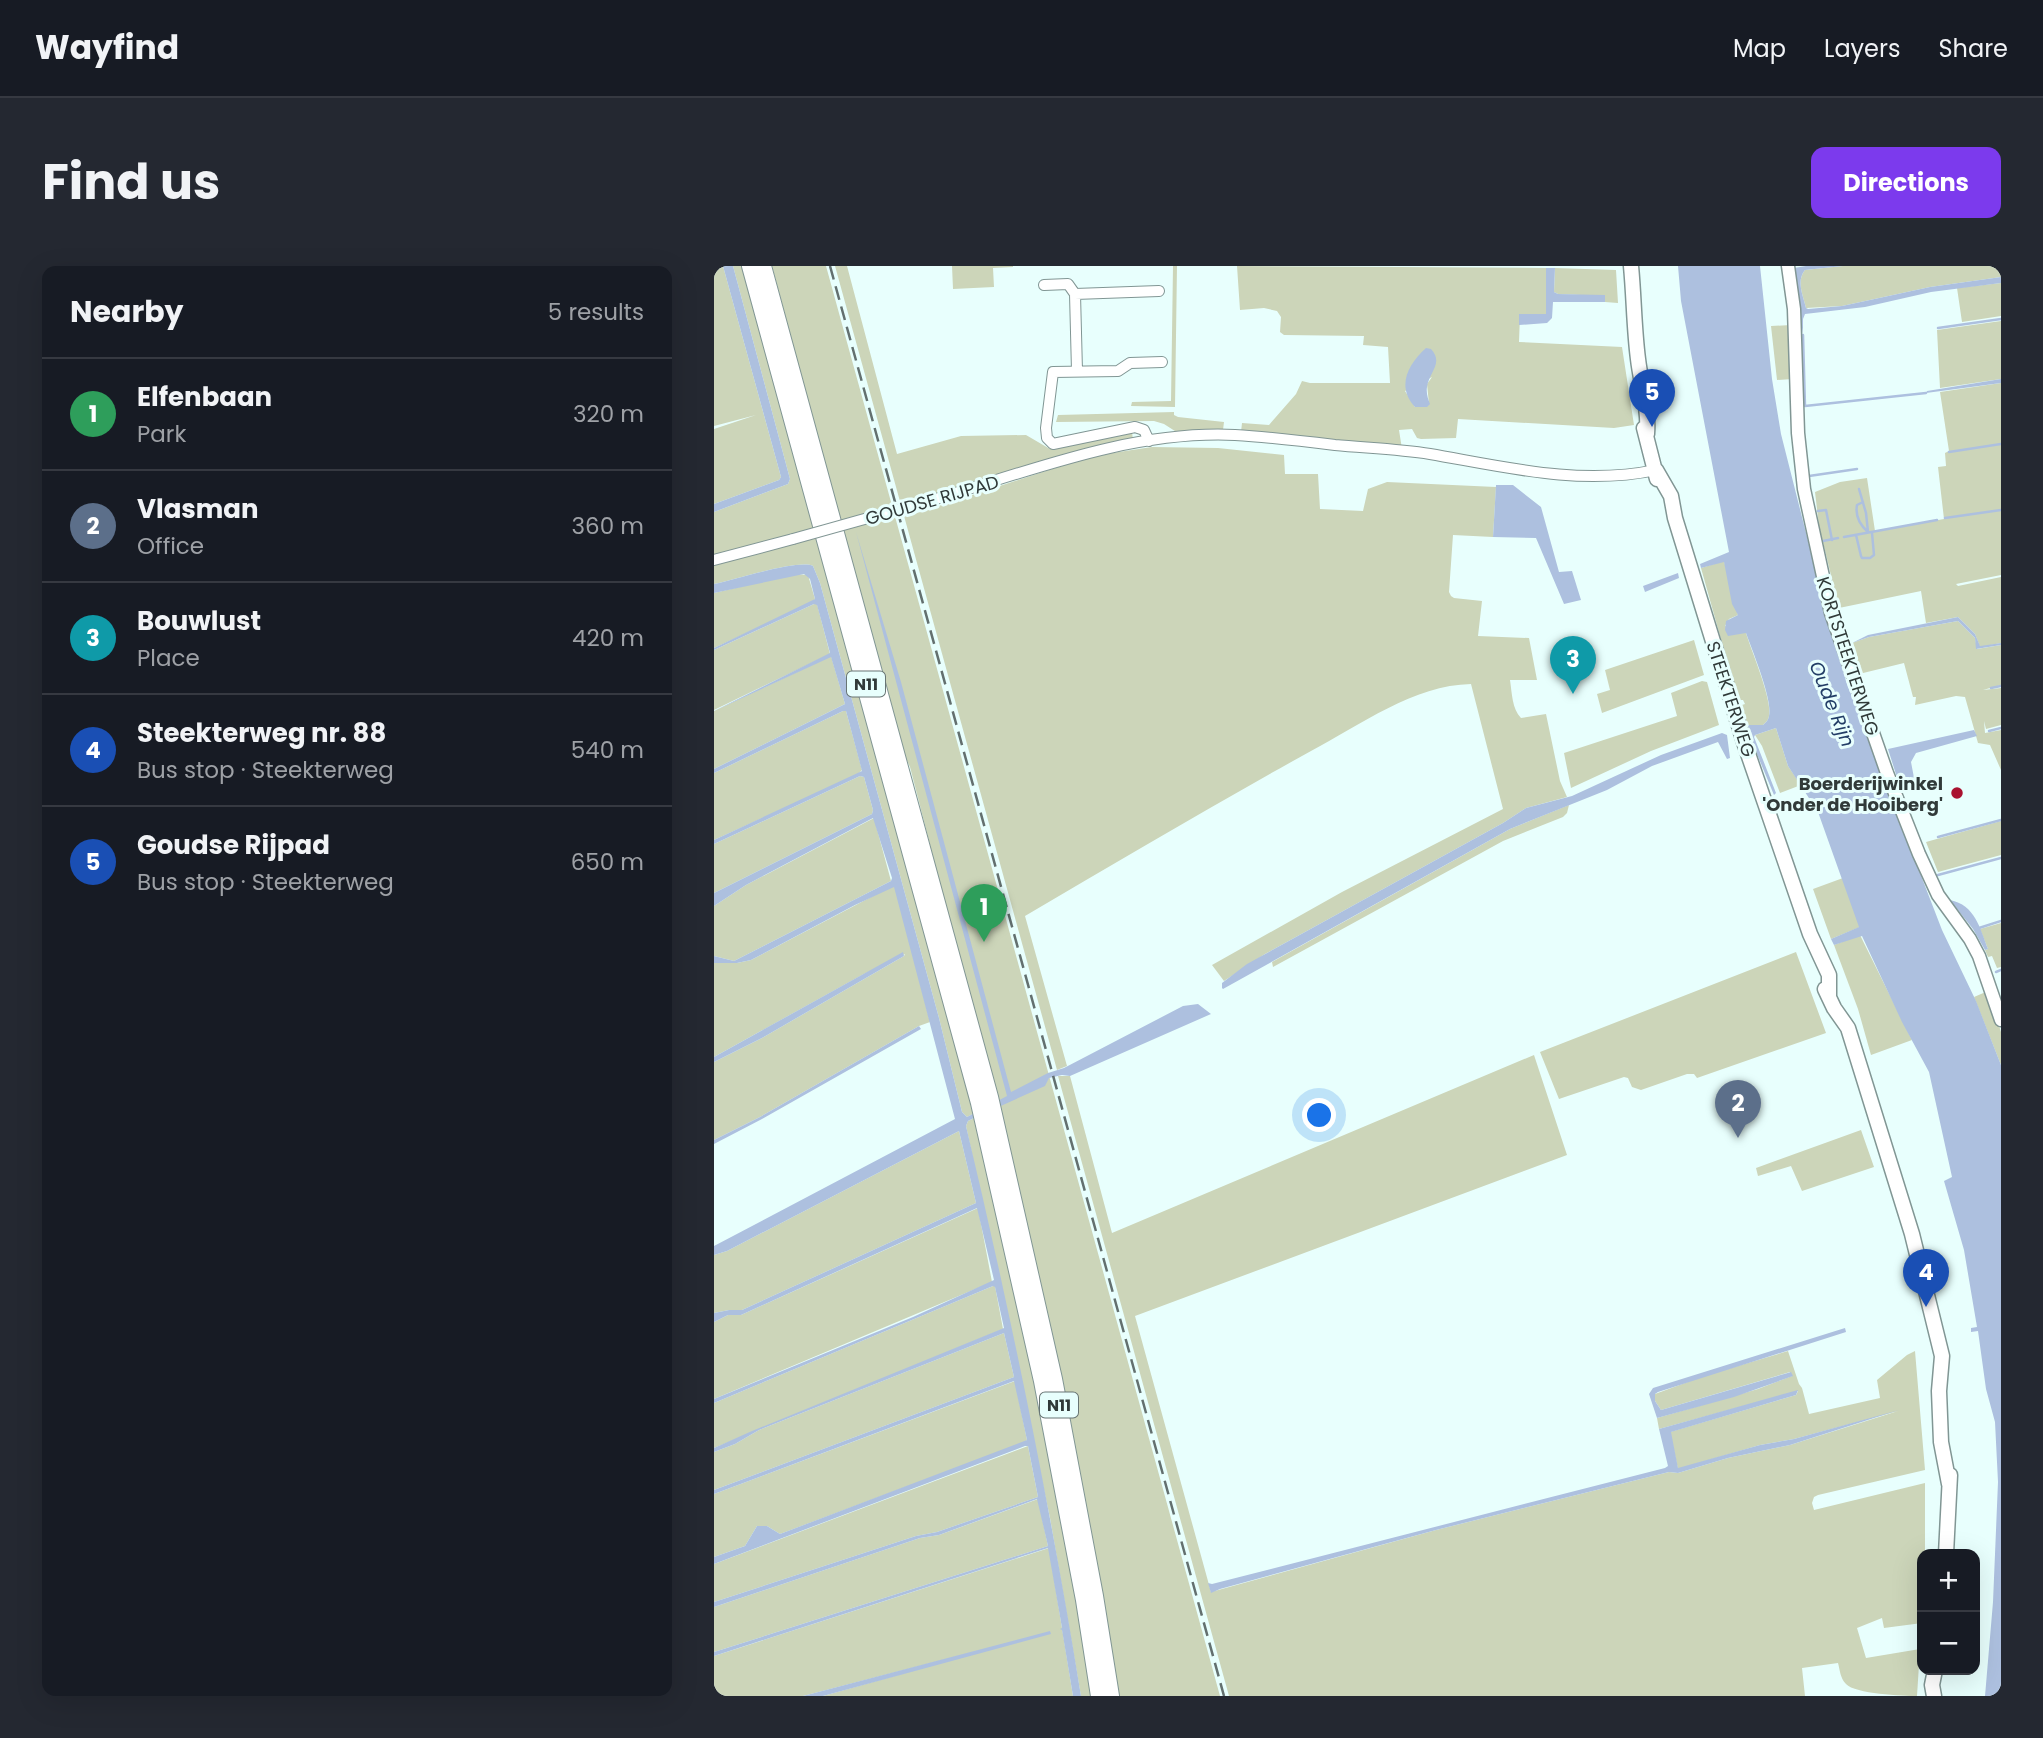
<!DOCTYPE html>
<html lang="en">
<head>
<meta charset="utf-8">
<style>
	:root { --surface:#171b24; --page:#242831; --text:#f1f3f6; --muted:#9ea1a6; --line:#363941; --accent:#7c3aed }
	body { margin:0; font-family:Poppins,sans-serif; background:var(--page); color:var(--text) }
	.controls { position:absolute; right:21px; bottom:21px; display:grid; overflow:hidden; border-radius:14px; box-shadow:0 7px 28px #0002 }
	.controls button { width:63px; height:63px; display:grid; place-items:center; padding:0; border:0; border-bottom:2px solid var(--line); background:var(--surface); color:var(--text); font:35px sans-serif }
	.you { position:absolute; left:606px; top:850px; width:24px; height:24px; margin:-18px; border:5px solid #fff; border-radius:50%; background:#1a73e8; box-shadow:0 0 0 10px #1a73e833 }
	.badge { display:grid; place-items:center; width:46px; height:46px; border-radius:50%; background:var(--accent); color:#fff; font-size:23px; font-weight:700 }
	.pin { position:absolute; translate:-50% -58px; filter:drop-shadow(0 2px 4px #0008) }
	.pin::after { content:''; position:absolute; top:37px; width:24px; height:21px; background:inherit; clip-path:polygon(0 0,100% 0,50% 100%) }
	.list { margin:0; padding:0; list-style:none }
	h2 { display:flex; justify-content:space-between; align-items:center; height:91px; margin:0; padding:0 28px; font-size:30px }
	h2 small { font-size:23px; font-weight:400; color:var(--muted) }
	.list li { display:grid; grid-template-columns:46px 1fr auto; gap:21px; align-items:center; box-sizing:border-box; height:112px; padding:0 28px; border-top:2px solid var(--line) }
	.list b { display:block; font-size:26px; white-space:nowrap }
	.list p { margin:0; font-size:23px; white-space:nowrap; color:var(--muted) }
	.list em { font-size:23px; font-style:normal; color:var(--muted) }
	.map { position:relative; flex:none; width:1287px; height:1430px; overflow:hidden; border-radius:14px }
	header { display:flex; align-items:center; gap:42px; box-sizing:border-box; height:98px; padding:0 35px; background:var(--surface); border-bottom:2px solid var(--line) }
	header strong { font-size:33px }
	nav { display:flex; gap:38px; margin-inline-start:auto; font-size:24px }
	.intro { display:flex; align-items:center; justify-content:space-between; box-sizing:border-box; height:168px; padding:0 42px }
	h1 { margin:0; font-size:49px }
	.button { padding:18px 32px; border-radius:14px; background:var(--accent); color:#fff; font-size:24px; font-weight:700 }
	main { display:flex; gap:42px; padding:0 42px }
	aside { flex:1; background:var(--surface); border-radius:14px; box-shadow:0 7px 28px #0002 }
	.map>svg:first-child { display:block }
	.green { fill:#ccd5b9; fill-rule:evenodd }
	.water { fill:#adc0df }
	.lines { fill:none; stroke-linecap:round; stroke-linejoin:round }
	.stream { stroke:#adc0df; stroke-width:2.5 }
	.minor-casing { stroke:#819694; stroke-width:12 }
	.tertiary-casing { stroke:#819694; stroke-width:15 }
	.secondary-casing { stroke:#819694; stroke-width:17 }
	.trunk-casing { stroke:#819694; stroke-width:18 }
	.minor { stroke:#fff; stroke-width:10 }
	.tertiary { stroke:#fff; stroke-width:12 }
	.secondary { stroke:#fff; stroke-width:14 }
	.trunk { stroke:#fff; stroke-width:16 }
	.rail { stroke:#63706f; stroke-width:2.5; stroke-dasharray:14 7; stroke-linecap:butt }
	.minor-bridge-casing { stroke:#819694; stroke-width:12; stroke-linecap:butt }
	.minor-bridge { stroke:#fff; stroke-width:10 }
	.poi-dot { fill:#a91230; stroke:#e8fffd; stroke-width:2.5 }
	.labels { text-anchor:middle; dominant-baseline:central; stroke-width:6; stroke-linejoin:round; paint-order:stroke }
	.shield { fill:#e8fffd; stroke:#687574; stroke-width:2 }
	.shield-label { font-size:16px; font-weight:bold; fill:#313a39 }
	.street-label { font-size:18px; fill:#313a39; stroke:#e8fffd }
	.poi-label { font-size:18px; font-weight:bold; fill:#313a39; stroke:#e8fffd; text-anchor:end }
	.water-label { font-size:19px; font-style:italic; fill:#223d66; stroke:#e8fffd }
</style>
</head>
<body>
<header>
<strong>Wayfind</strong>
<nav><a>Map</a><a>Layers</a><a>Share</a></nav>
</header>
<div class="intro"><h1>Find us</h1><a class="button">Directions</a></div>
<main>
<aside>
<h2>Nearby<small>5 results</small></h2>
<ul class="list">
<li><span class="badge" style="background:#2e9e5b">1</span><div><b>Elfenbaan</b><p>Park</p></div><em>320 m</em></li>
<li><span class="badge" style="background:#5c6f8a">2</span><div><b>Vlasman</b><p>Office</p></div><em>360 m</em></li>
<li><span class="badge" style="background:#0f9aa8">3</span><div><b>Bouwlust</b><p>Place</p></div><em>420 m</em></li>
<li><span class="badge" style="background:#1a4fb4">4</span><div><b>Steekterweg nr. 88</b><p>Bus stop · Steekterweg</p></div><em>540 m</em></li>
<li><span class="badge" style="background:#1a4fb4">5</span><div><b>Goudse Rijpad</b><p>Bus stop · Steekterweg</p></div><em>650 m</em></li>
</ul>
</aside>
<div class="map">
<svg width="1287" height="1430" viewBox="0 0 1287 1430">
	<rect width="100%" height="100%" fill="#e8fffd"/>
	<path class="green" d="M 0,0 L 9,0 L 67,211 L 65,214 L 0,238 L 0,163 L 42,149 L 0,160 Z
		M 19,0 L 30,0 L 101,262 L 0,290 L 0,246 L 74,218 L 76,213 Z
		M 58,0 L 112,0 L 506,1430 L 402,1430 L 243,684 L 203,528 L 196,501 L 187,482 Z
		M 121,0 L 133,0 L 183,188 L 247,170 L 312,169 L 336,183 L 418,166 L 419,174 L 197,236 L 200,248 L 378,190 L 438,181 L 504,182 L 570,189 L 571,208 L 604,208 L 606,243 L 649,245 L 654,223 L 673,216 L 782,221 L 779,271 L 739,269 L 735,326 L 737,330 L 740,332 L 768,335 L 764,370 L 815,372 L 823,414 L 796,414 C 798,427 798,443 807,452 L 832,448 L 846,515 L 853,531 L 812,542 L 789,557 L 551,688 L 510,715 L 498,699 L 628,626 L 789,543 L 757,418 C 700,419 646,459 597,485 C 501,538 406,594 311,650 L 353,800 L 343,804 Z
		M 238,0 L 299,0 L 299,1 L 279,2 L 280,21 L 239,23 Z
		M 459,0 L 463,0 L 461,141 L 417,140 L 418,136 L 457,135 Z
		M 523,0 L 832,2 L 832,49 L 806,49 L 805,76 L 908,81 L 920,159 L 900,162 L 744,153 L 742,172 L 707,173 L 703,172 L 698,163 L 685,164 L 688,183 L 527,166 L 528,157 L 555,159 L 582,128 L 588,115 L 596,117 L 676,117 L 674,81 L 649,79 L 650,70 L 570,69 L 566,66 L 567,51 L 563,45 L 550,42 L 526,44 ZM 718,111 L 713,118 L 715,138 L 712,141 L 701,141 L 691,125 Z
		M 1129,0 L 1287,0 L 1287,11 L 1216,21 L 1128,40 L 1092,42 C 1089,29 1082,15 1091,4 Z
		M 841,2 L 902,4 L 904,37 L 891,36 L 891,30 L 844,28 L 840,26 Z
		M 1287,17 L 1287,50 L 1248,56 L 1243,22 Z
		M 1287,55 L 1287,113 L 1226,122 L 1223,64 Z
		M 1077,59 L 1079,113 L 1063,114 L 1057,60 Z
		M 1287,117 L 1287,309 L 1242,318 L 1244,320 L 1287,311 L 1287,377 L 1266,381 L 1261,368 L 1244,351 L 1212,357 L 1207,325 L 1125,342 L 1105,260 L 1101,226 L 1126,216 L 1153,212 L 1161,265 L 1230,253 L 1224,201 L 1232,200 L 1231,187 L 1235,185 L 1226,126 Z
		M 460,146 L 460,149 L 464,151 L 510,156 L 509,164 L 464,167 L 450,158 L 440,155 L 342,156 L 344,149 Z
		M 103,270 L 241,770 L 259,848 L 253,851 L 248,846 L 225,752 L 106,317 L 99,300 C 85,293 19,314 0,318 L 0,298 Z
		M 1010,295 L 1024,349 L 1015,353 L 1011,360 L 1032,367 C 1037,384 1059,435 1055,450 C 1054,455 1052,456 1049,459 L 1032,459 L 1025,440 L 1031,438 L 1029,434 L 1024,434 L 987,302 Z
		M 81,308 L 94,309 L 101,333 L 99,336 L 0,382 L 0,327 Z
		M 100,338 L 103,338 L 116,388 L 0,444 L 0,384 Z
		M 1244,355 L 1261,372 L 1263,383 L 1287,379 L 1287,419 L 1269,424 L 1287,422 L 1287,459 L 1272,463 L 1270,455 L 1271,467 L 1287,464 L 1287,504 L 1276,479 L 1264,477 L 1251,431 L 1242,430 L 1201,439 L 1202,431 L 1199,431 L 1190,397 L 1145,408 L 1137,387 L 1138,377 L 1155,371 Z
		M 980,374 L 990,409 L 888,447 L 883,428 L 896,424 L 891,404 Z
		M 117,390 L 131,438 L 0,503 L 0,445 Z
		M 988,415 L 993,416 L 1005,459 L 937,485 L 857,522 L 850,487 L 963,450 L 957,427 Z
		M 129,445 L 132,445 L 148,504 L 143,509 L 0,574 L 0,507 Z
		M 1062,462 L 1074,500 L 1087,519 L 1066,527 L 1048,480 L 1041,469 Z
		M 146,510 L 150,511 L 159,544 L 158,548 L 0,627 L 0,578 Z
		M 855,539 L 853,547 L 849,551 L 789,575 L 559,701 L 558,696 L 796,563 Z
		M 160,552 L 177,615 L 20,695 L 0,690 L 0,640 L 32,619 Z
		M 1287,555 L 1287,589 L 1224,606 L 1212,576 Z
		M 1129,612 L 1146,661 L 1117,673 L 1099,623 Z
		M 178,620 L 181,620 L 216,756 L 205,760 L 46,851 L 0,874 L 0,796 L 48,772 L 190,690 L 191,688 L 148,709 L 0,791 L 0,697 L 23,697 L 37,694 Z
		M 1287,657 L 1287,701 L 1283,702 L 1278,690 L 1274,691 L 1271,684 L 1274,683 L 1266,663 Z
		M 1146,669 L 1198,774 L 1157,789 L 1144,743 L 1120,679 Z
		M 1082,686 L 1112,767 L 983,812 L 980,808 L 973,808 L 927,824 L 918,821 L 914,812 L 910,811 L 845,833 L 826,786 Z
		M 1274,725 L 1287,766 L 1287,799 L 1260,731 Z
		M 820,789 L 853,889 L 421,1050 L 497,1326 L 722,1264 L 955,1206 L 964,1207 L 1014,1192 L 1076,1179 L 1184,1145 L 1080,1173 L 1046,1179 L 964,1203 L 956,1166 L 1082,1129 L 1084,1125 L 945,1163 L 943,1152 L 1044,1123 L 1078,1110 L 1076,1106 L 947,1144 L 941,1135 L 941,1128 L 990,1110 L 1074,1085 L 1085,1118 L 1088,1122 L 1095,1148 L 1166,1132 L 1163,1114 L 1193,1089 L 1201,1085 L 1211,1204 L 1104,1229 L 1100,1231 L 1098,1237 L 1100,1244 L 1211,1217 L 1211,1288 L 1208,1288 L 1208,1357 L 1170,1362 L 1168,1352 L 1143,1362 L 1152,1392 L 1206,1383 L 1203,1430 C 1189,1430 1141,1428 1132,1418 C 1126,1412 1126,1404 1124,1397 L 1088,1402 L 1091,1430 L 515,1430 L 344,810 L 356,810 L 398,967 Z
		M 260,852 C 310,1042 345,1236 379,1430 L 367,1430 L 336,1252 L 252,860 L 254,855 Z
		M 1147,864 L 1160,901 L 1088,925 L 1077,900 L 1044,910 L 1042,902 Z
		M 245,865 L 262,937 L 28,1044 L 15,1044 L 0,1047 L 0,989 L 13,985 Z
		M 264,942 L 278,1016 L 0,1133 L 0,1056 L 14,1049 L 27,1049 Z
		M 279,1020 L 281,1020 L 289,1063 L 0,1182 L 0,1137 Z
		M 290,1067 L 300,1111 L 0,1224 L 0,1186 L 21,1178 L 45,1164 Z
		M 301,1115 L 313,1174 L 309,1177 L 66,1268 L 53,1260 L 43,1260 L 31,1280 L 0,1291 L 0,1228 Z
		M 314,1180 L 324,1231 L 223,1266 L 202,1270 L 0,1336 L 0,1298 Z
		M 324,1233 L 334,1280 L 0,1386 L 0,1341 L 206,1272 L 225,1269 Z
		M 335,1282 L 359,1430 L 109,1430 L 337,1366 L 89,1430 L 0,1430 L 0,1390 Z"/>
	<path class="water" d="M 9,0 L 19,0 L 76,213 L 74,218 L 0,246 L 0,238 L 65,214 L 67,211 Z
		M 964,0 L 1046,0 L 1058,113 L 1067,168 L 1114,354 L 1132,415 L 1228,664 L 1262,735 L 1287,799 L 1287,1430 L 1271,1430 L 1279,1336 L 1284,1216 L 1281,1156 L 1272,1123 L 1264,1065 L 1257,1066 L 1257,1062 L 1263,1061 L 1250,984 L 1230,915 L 1238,911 L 1215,806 L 1188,756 L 1148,670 L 1120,679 L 1117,673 L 1145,661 L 1104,546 L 1074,500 L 1062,462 L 1041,469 L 1040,471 L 1062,527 L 1060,529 L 1033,464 L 1032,459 L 1049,459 C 1052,456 1054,455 1055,450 C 1059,434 1038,384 1032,367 L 1014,370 L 1011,364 L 1012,355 L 1024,349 L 1018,338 L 1010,296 L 987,302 L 986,298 L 1015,286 L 967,35 Z
		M 1092,0 L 1129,0 L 1091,4 C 1082,15 1089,29 1092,42 L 1094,43 L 1128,40 L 1216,21 L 1287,11 L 1287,17 L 1217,26 L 1151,41 L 1091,48 L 1089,53 L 1089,69 L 1080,2 Z
		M 832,2 L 841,2 L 840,26 L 844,28 L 891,29 L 891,36 L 839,36 L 838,52 L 833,57 L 805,59 L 805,48 L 832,48 Z
		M 712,82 L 717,83 C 730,97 715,106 713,121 C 712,127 714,133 716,138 L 713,141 L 701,141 C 682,121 694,98 712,82 Z
		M 1287,113 L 1287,117 L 1212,127 L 1213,125 Z
		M 782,219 L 799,219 L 827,241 L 845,306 L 858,305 L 867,334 L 850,338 L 822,272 L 779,271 Z
		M 142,266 L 187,416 L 297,826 L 334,807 L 350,802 L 469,740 L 484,738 L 497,748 L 356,810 L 348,809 L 335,812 L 331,820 L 260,852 L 254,855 L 252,860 C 297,1049 336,1238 367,1430 L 359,1430 L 348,1364 L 346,1363 L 348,1362 L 334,1282 L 0,1390 L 0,1386 L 334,1280 L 323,1233 L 225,1269 L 206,1272 L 0,1341 L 0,1336 L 202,1270 L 223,1266 L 324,1231 L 314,1180 L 311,1180 L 0,1298 L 0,1291 L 31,1280 L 43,1260 L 53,1260 L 66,1268 L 313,1174 L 300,1115 L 0,1228 L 0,1224 L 300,1111 L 290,1067 L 45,1164 L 21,1178 L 0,1186 L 0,1182 L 38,1165 L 290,1062 L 281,1021 L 279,1020 L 0,1137 L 0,1133 L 199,1051 L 280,1014 L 263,942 L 27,1049 L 14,1049 L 0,1056 L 0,1047 L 15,1044 L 28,1044 L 262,937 L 245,865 L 13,985 L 0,989 L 0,980 L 241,853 L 180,621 L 141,639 L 37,694 L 23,697 L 0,697 L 0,690 L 20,695 L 177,615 L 178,612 L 159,552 L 32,619 L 0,640 L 0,627 L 158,548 L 159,544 L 150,511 L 146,510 L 0,578 L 0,574 L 148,505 L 132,445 L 129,445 L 0,507 L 0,503 L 131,438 L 117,391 L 0,445 L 116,387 L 103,339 L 100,338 L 0,384 L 0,382 L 101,333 L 96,313 L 90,308 L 0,327 L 0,318 C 19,314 85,293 99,300 L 106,317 L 225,752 L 248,846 L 253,851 L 293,830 Z
		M 964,307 L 965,312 L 931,326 L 929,320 Z
		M 1244,351 L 1261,368 L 1266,380 L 1287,377 L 1287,379 L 1262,383 L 1261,372 L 1244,355 L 1155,371 L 1138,377 L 1154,369 Z
		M 1260,464 L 1263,470 L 1202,487 L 1197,496 L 1201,517 L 1187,524 L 1174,483 Z
		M 1008,467 L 1013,469 L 1016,492 L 1013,493 L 1004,476 L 938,500 L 893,524 L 796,563 L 509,723 L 508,722 L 508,717 L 533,698 L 789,557 L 812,542 L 858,530 L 947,489 Z
		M 1236,634 C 1261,639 1266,662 1274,683 L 1271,684 L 1259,663 Z
		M 189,686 L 190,690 L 48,772 L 0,796 L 0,791 Z
		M 205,760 L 207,763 L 48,853 L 0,878 L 0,874 L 46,851 Z
		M 1131,1062 L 1132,1066 L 944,1126 L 941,1128 L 941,1135 L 947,1144 L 1077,1106 L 1079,1110 L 1020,1131 L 943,1152 L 935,1128 L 939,1122 Z
		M 1084,1124 L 1082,1129 L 957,1166 L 964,1202 L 1046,1179 L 1080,1173 L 1185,1144 L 1076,1179 L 1014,1192 L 964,1207 L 955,1206 L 722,1264 L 506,1323 L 497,1327 L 494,1317 L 498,1318 L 951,1202 L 954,1200 L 945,1163 Z
		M 336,1365 L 337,1368 L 109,1430 L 89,1430 Z"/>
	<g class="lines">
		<path class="stream" d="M 1224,62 L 1287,53
			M 1089,69 L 1091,140 L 1212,127
			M 1235,186 L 1287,178
			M 1095,210 L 1143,203
			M 1145,223 L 1152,247 L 1154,266
			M 1149,236 L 1143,239 C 1141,250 1146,259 1154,266
			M 1104,245 L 1112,244 L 1118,274
			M 1231,252 L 1287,244
			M 1142,269 L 1147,290 L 1148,292 L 1156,292 L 1160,289 L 1158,267
			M 1130,271 L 1223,254
			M 1109,275 L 1124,272
			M 1277,422 L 1287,420
			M 1275,465 L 1287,462
			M 1224,571 L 1287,554
			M 1224,609 L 1287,592
			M 1265,662 L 1287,655
			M 1282,706 L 1287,704"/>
		<g class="minor-casing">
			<path id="minor" d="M 330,19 L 354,18 L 361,28
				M 363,105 L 361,28 L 445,25
				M 435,175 L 430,164 L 421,161 L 339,178 L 333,172 L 332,162 L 339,106 L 404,105 L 416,97 L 448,96
				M 222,233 C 318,204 420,164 521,169 C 555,171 588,175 621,179 C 653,182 685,183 716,188 C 791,201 866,220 942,204
				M 0,294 L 79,273"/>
		</g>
		<g class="tertiary-casing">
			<path id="tertiary" d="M 1074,0 L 1080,43 L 1084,167 L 1090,223 L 1117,347 L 1173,507 L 1205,588 L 1224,629 L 1256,673 L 1265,690 L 1287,754"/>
		</g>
		<g class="secondary-casing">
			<path id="secondary" d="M 917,0 C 920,31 920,62 924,93 C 927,119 935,142 933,168
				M 930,162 L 943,213
				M 942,204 L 957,230 L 961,252 L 1030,476 L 1096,668 L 1115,709 L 1115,730
				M 1111,723 L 1120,742 L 1134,762 L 1198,968 L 1228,1090 L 1225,1125 L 1227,1176 L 1235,1218
				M 1232,1288 L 1236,1209
				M 1220,1430 L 1218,1419 L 1221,1404"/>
		</g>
		<g class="trunk-casing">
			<path id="trunk" d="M 36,0 L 265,837 L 328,1115 L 370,1334 L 385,1430
				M 49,0 L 276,831 L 340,1113 L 381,1330 L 397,1430"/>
		</g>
		<use href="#minor" class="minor"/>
		<use href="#tertiary" class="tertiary"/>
		<use href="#secondary" class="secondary"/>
		<use href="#trunk" class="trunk"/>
		<path class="rail" d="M 116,0 L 510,1430"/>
		<g class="minor-bridge-casing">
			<path id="minor-bridge" d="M 79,273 L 222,233"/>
		</g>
		<use href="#minor-bridge" class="minor-bridge"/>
	</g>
	<circle class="poi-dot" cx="1243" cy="527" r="7"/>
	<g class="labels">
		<g class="shield">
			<rect x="133" y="405.5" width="38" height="25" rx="5"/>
			<rect x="326" y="1126.5" width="38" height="25" rx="5"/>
		</g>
		<g class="shield-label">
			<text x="152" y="418">N11</text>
			<text x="345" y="1139">N11</text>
		</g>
		<g class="street-label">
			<text transform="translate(218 234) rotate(-16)">GOUDSE RIJPAD</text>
			<text transform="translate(1134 390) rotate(72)">KORTSTEEKTERWEG</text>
			<text transform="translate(1017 433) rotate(72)">STEEKTERWEG</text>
		</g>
		<g class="poi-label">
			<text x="1229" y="517">Boerderijwinkel<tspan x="1229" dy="21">'Onder de Hooiberg'</tspan></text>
		</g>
		<g class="water-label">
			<text transform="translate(1118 438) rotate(68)">Oude Rijn</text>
		</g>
	</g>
</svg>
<div class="controls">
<button>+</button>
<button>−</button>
</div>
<div class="you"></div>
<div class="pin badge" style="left:270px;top:676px;background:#2e9e5b">1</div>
<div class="pin badge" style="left:1024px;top:872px;background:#5c6f8a">2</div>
<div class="pin badge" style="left:859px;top:428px;background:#0f9aa8">3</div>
<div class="pin badge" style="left:1212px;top:1041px;background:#1a4fb4">4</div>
<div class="pin badge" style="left:938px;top:161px;background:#1a4fb4">5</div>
</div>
</main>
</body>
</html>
